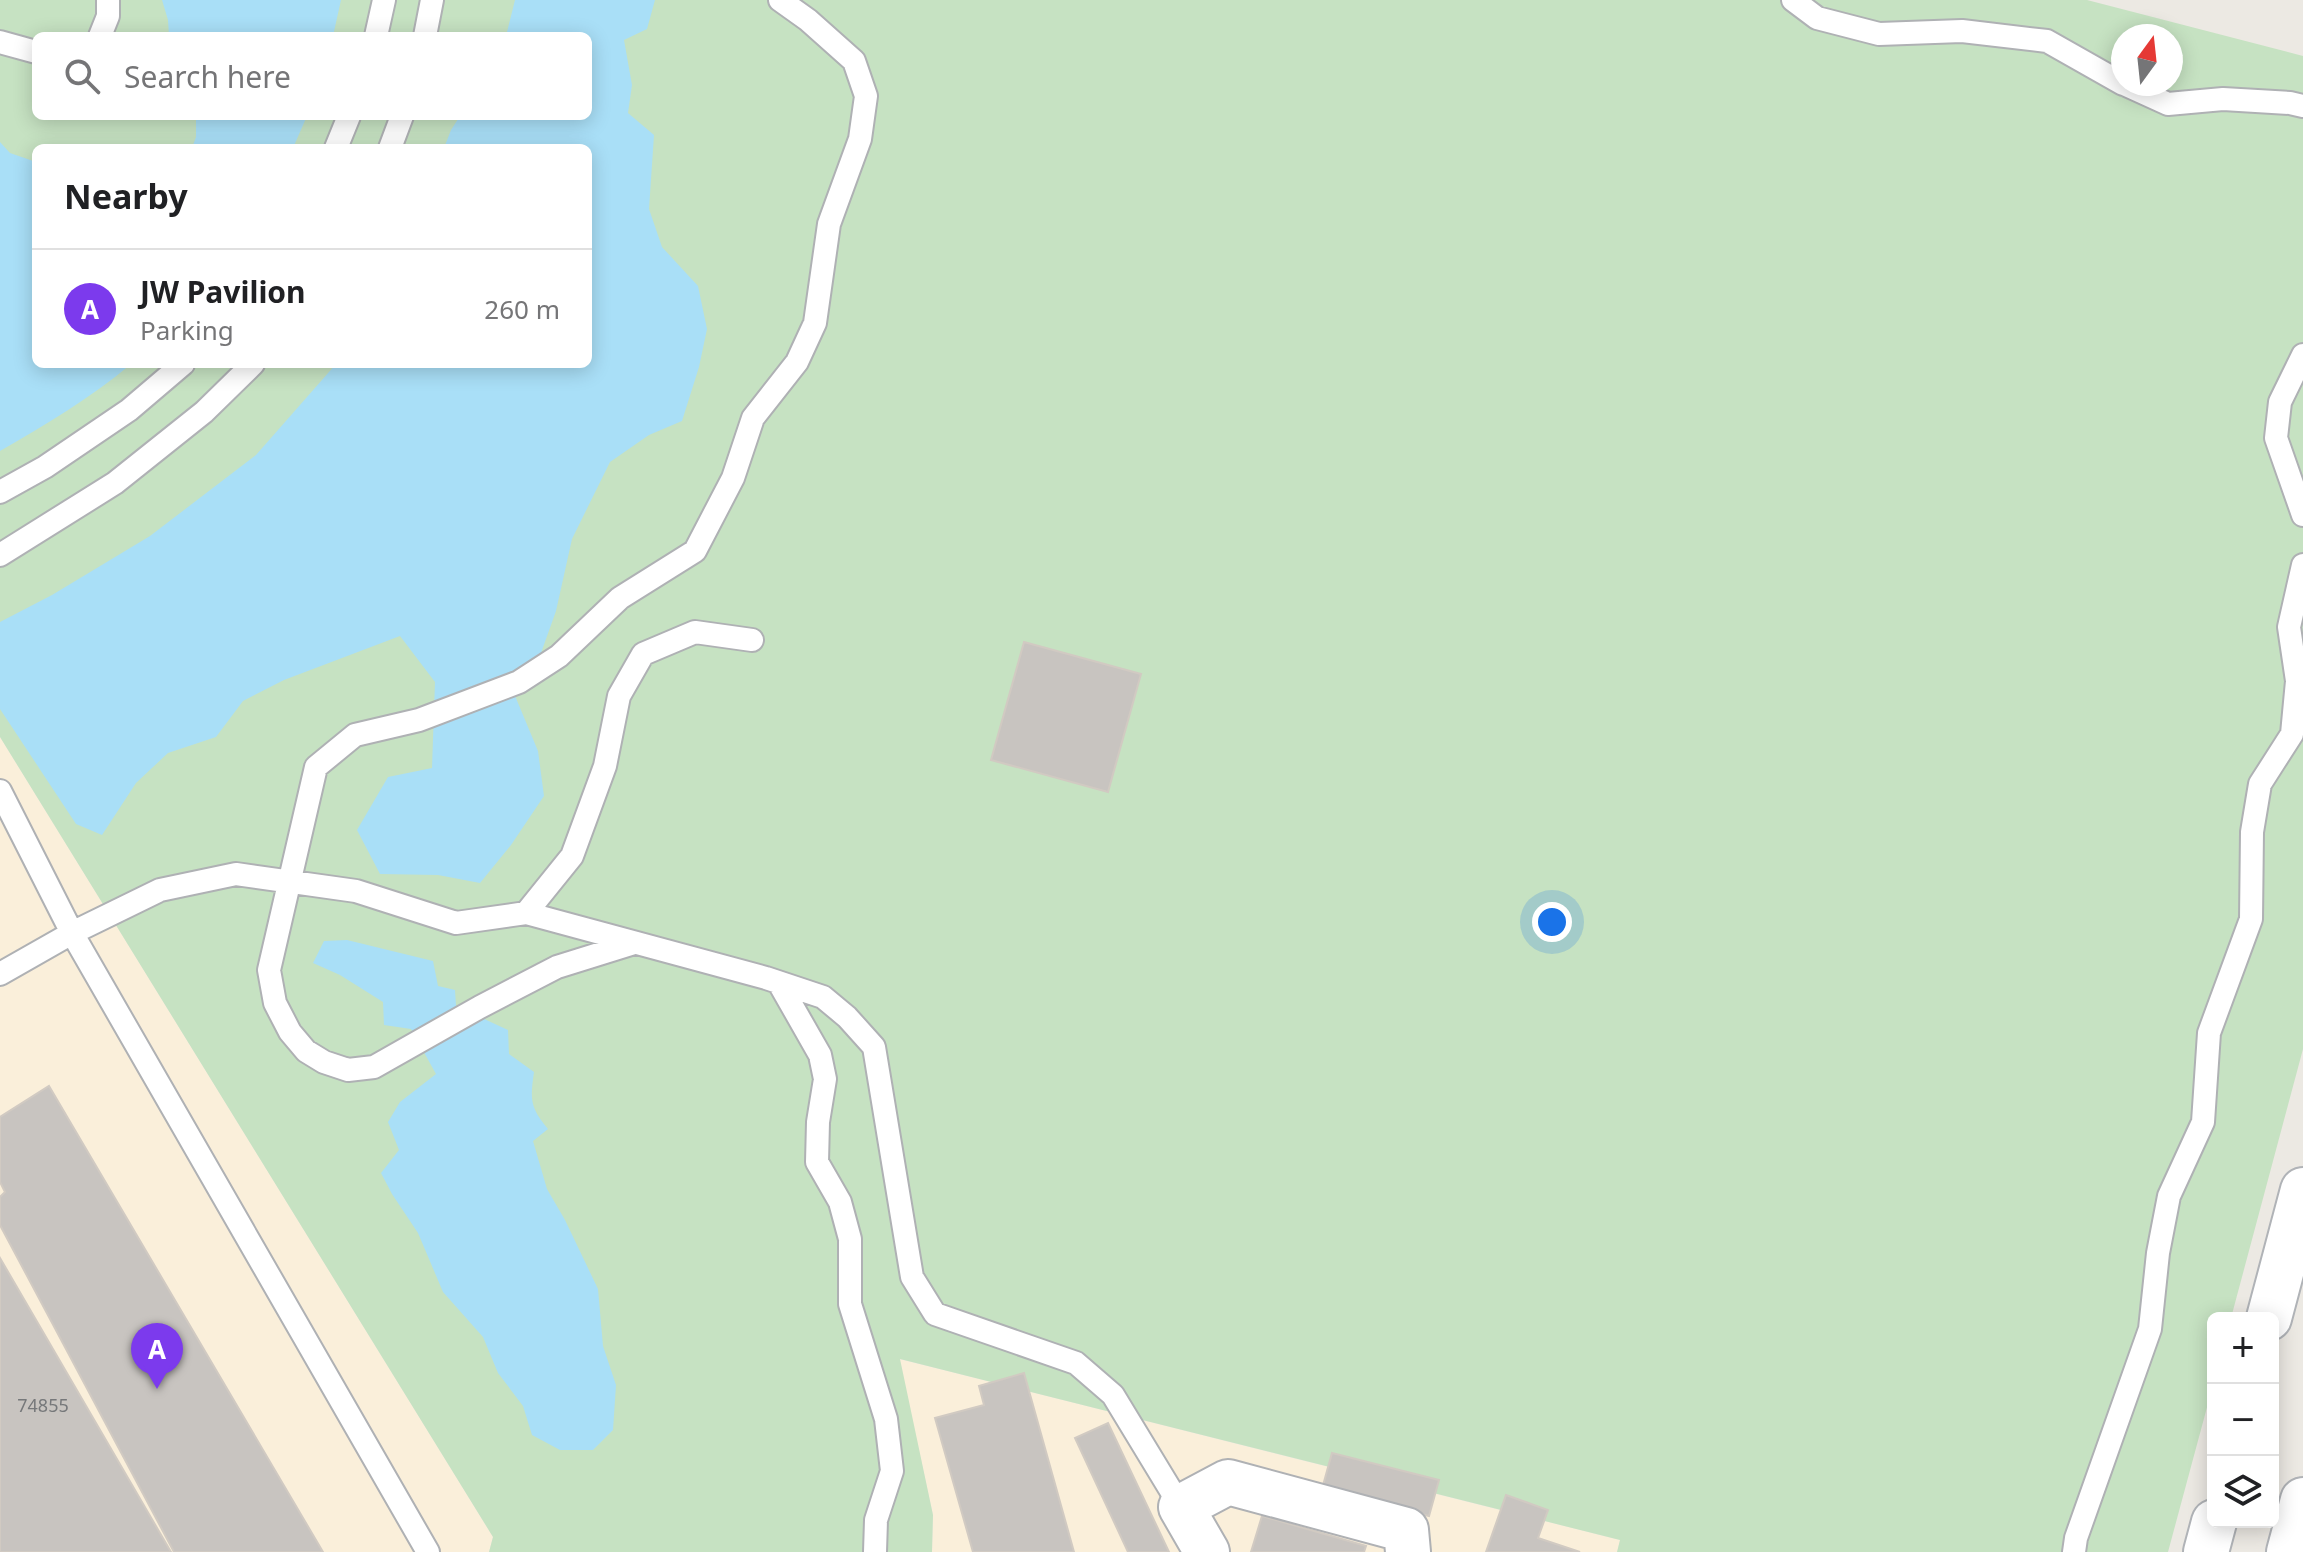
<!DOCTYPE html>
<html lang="en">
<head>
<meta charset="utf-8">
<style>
	:root { --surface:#fff; --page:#f6f6f6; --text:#202124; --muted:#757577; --line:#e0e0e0; --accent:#7c3aed }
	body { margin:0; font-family:"Noto Sans",sans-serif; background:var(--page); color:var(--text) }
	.controls { position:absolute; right:24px; bottom:24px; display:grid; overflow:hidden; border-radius:12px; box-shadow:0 4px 20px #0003 }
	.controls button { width:72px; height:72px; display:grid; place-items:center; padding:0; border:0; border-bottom:2px solid var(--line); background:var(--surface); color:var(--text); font:40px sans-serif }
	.compass { position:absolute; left:2111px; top:24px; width:72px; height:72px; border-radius:50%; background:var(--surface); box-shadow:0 4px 20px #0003; rotate:15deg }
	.you { position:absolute; left:1552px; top:922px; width:28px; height:28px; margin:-20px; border:6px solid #fff; border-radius:50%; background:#1a73e8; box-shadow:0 0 0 12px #1a73e833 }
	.badge { display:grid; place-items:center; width:52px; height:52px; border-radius:50%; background:var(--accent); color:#fff; font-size:26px; font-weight:700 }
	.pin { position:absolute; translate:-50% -66px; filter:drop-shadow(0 2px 4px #0008) }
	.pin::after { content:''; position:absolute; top:42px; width:28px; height:24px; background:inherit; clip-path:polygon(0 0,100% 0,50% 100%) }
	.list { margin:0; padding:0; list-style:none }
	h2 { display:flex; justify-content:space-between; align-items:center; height:104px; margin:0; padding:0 32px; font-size:34px }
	h2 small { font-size:26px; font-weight:400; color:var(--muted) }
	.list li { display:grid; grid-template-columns:52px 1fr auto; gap:24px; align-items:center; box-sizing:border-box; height:120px; padding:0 32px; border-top:2px solid var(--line) }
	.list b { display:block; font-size:30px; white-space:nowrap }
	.list p { margin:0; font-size:26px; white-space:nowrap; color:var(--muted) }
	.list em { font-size:26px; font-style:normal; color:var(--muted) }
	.icon { flex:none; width:44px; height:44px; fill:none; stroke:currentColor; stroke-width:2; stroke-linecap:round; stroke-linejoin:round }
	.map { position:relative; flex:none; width:2303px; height:1552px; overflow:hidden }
	.search { position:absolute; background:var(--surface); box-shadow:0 4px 20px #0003; left:32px; top:32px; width:560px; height:88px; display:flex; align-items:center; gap:20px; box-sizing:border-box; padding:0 28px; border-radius:12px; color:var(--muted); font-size:30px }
	.panel { position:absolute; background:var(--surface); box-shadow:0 4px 20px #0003; left:32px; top:144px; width:560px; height:224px; border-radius:12px }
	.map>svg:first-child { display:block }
	.commercial { fill:#faefda }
	.green { fill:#c6e2c2; fill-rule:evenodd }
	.water { fill:#a9dff7 }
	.building { fill:#c8c4c0; stroke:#d1cac2; stroke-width:2 }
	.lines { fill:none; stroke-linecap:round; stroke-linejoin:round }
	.service-casing { stroke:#afb1b4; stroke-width:26 }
	.minor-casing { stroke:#afb1b4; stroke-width:48 }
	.secondary-casing { stroke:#b0b3b7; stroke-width:48 }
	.service { stroke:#fff; stroke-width:22 }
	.minor { stroke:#fff; stroke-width:44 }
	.secondary { stroke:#fff; stroke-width:44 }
	.labels { text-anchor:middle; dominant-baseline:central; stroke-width:7; stroke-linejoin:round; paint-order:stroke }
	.number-label { font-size:18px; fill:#76787a }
</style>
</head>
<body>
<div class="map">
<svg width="2303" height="1552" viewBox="0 0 2303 1552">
	<rect width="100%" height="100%" fill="#ece9e3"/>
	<path class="commercial" d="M 0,737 L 493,1537 L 489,1552 L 0,1552 Z
		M 899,1359 L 1620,1540 L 1617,1552 L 932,1552 L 933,1515 Z"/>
	<path class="green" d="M 0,0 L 2087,0 L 2303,56 L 2303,1049 L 2231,1318 L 2213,1318 L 2213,1385 L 2168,1552 L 1617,1552 L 1620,1540 L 900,1359 L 933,1515 L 932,1552 L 489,1552 L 493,1537 L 0,737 ZM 36,36 L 588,36 L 588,116 L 36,116 ZM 2123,36 L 2171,36 L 2171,84 L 2123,84 ZM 36,148 L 588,148 L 588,364 L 36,364 Z"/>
	<path class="water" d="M 162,0 L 341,0 L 333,36 L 169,36 L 168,20 Z
		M 515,0 L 655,0 L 647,29 L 624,40 L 632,85 L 628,113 L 654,135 L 649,209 L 662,247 L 698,286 L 707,329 L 699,367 L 682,421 L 649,435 L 610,462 L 572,539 L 556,611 L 541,653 L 508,679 L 538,751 L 544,796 L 511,845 L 480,883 L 438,875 L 380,874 L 357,830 L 388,777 L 432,768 L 435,682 L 400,636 L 284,680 L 243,701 L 216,737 L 168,753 L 136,783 L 102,835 L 76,824 L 0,709 L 0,622 L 52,595 L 150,536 L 256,455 L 336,364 L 588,364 L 588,148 L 444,148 L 451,130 L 460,116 L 588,116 L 588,36 L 506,36 Z
		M 196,116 L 307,116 L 293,148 L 192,148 L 196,137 Z
		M 0,142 L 10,153 L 36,162 L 36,364 L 131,364 C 91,398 45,425 0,451 Z
		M 347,940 L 433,961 L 438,986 L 455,990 L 456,1006 L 508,1030 L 509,1054 L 534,1072 C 530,1100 530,1107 548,1129 L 533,1141 L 547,1189 L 565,1220 L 598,1289 L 603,1346 L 616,1385 L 613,1430 L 593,1450 L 560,1450 L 532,1435 L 523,1406 L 498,1373 L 483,1337 L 443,1292 L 418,1233 L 392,1194 L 381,1173 L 399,1150 L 388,1122 L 400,1102 L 436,1074 L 411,1029 L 384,1025 L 383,1002 L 340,975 L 313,963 L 324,941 Z"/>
	<path class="building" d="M 1024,642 L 1141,674 L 1108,792 L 991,760 Z
		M 49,1086 L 323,1552 L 174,1552 L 0,1225 L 0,1197 L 5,1192 L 0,1182 L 0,1117 Z
		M 0,1258 L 171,1552 L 0,1552 Z
		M 1024,1373 L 1074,1552 L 973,1552 L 935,1418 L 984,1405 L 979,1386 Z
		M 1108,1423 L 1169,1552 L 1128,1552 L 1075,1438 Z
		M 1332,1453 L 1439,1480 L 1429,1516 L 1322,1489 Z
		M 1506,1495 L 1548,1510 L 1538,1538 L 1580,1552 L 1486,1552 Z
		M 1262,1516 L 1366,1546 L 1364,1552 L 1251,1552 Z"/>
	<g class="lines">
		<g class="service-casing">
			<path id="service" d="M 1793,0 L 1817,18 L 1879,34 L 1962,31 L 2047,41 L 2123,84
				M 100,36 L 108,16 L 108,0
				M 376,36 L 384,0
				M 425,36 L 432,0
				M 0,42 L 36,52
				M 2124,84 L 2168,104 L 2223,99 L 2290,103 L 2303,106
				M 336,148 L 349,116
				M 390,148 L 402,116
				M 2303,355 L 2280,402 L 2276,438 L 2303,515
				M 0,492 L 45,467 L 129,410 L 183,364
				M 0,555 L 115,483 L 204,412 L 253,364
				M 0,791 L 72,933 L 428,1552
				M 526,913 L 766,978 L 823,997 L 847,1017 L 874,1047 L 912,1277 L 935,1314 L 1076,1363 L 1113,1395 L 1181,1507
				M 634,943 L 557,967 L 480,1007 L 374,1067 L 348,1070 L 324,1062 L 306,1051 L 290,1032 L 275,1003 L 269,970 L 316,767 L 355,735 L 419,720 L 519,682 L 559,656 L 620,598 L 695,551 L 733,478 L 753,418 L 797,362 L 815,323 L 829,224 L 860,139 L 866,96 L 854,61 L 808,20 L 780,0
				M 0,974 L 72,933 L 160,890 L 236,874 L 356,891 L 456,923 L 526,913 L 572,856 L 605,766 L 619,696 L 643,654 L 695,632 L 752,640
				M 779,983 L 820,1055 L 825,1079 L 818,1122 L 817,1162 L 840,1202 L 850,1239 L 850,1304 L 886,1419 L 892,1471 L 876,1520 L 875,1552
				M 2074,1552 L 2076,1538 L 2150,1329 L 2158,1253 L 2169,1196 L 2203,1122 L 2209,1033 L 2251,919 L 2252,832 L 2260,784 L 2292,734 L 2297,681 L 2289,627 L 2303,565"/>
		</g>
		<g class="minor-casing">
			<path id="minor" d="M 1207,1552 L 1181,1507 L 1228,1482 L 1406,1530 L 1408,1552"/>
		</g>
		<g class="secondary-casing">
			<path id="secondary" d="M 2269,1318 L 2303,1190
				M 2206,1552 L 2214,1522
				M 2289,1552 L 2303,1500"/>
		</g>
		<use href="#service" class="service"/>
		<use href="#minor" class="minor"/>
		<use href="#secondary" class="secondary"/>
	</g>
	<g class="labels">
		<g class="number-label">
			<text x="43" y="1405">74855</text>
		</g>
	</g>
</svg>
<div class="controls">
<button>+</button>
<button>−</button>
<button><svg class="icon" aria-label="layers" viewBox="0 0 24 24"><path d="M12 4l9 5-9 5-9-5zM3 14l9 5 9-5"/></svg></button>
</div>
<svg class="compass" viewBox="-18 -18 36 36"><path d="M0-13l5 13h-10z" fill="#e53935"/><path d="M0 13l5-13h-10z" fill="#757577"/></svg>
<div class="you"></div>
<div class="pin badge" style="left:157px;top:1389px">A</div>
<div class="search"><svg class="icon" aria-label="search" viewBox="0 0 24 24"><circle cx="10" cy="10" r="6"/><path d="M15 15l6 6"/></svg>Search here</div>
<section class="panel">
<h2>Nearby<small></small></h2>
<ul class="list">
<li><span class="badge">A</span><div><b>JW Pavilion</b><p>Parking</p></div><em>260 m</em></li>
</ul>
</section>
</div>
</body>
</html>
